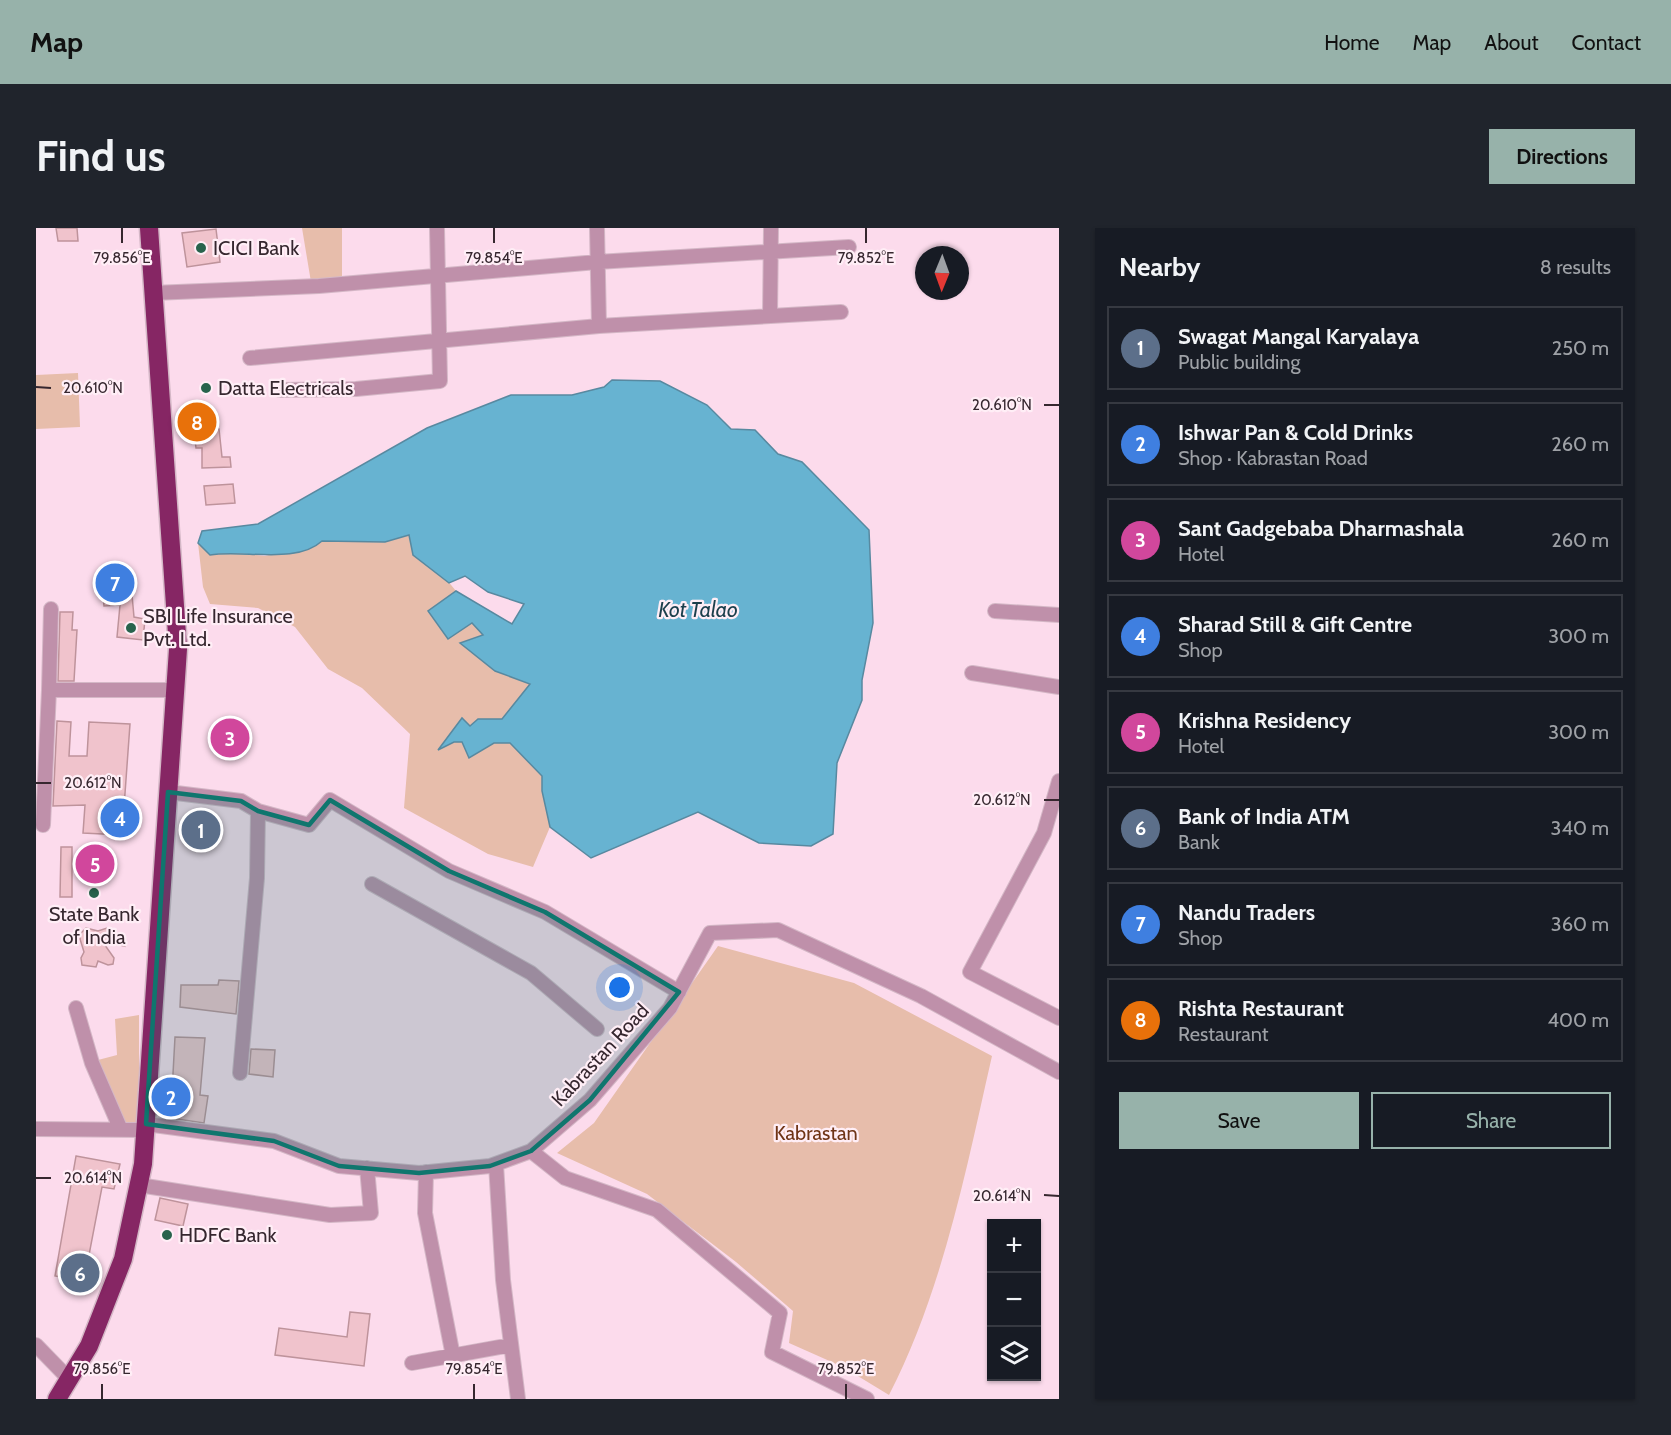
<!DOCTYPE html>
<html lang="en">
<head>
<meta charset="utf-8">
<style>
	:root { --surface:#171b24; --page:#20242c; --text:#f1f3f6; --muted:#9ea1a6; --line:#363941; --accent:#97b2aa }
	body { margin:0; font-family:Cabin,sans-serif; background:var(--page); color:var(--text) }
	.controls { position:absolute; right:18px; bottom:18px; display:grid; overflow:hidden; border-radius:0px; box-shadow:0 2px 4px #0004 }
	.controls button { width:54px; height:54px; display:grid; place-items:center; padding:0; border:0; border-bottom:2px solid var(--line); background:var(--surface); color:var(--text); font:30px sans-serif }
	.compass { position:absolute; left:879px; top:18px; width:54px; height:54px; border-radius:50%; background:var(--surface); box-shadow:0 2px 4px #0004; rotate:181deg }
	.you { position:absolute; left:584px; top:760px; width:21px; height:21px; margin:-15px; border:4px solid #fff; border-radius:50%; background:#1a73e8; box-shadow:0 0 0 9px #1a73e833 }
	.badge { display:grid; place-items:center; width:39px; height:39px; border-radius:50%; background:var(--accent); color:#fff; font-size:20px; font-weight:700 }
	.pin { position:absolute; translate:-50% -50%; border:3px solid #fff; box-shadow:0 2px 6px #0006 }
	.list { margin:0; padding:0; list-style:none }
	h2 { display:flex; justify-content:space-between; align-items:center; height:78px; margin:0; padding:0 24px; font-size:26px }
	h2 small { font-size:20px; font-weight:400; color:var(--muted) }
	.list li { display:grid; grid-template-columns:39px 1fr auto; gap:18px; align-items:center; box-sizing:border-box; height:84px; margin:0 12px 12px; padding:0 12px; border:2px solid var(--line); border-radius:0px }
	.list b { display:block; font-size:22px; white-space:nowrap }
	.list p { margin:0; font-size:20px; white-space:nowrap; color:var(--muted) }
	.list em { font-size:20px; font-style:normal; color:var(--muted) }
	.actions { display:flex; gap:12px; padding:18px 24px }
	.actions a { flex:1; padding:14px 0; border:2px solid var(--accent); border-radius:0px; text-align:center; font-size:21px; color:var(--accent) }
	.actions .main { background:var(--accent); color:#111 }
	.icon { flex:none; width:33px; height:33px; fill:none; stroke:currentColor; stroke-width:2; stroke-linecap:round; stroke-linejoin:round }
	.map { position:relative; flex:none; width:1023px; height:1171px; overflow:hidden; border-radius:0px }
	header { display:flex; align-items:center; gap:36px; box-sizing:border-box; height:84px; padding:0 30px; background:var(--accent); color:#111 }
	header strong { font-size:28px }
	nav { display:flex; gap:33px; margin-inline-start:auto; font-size:21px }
	.intro { display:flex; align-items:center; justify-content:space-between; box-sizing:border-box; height:144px; padding:0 36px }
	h1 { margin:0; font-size:42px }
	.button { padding:15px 27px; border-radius:0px; background:var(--accent); color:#111; font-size:21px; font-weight:700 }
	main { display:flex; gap:36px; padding:0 36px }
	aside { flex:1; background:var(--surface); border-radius:0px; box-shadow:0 2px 4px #0004 }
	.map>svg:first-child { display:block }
	.green { fill:#e7bdab }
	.water { fill:#67b3d1; stroke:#5889a0; stroke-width:1.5 }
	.building { fill:#f0c3cc; stroke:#be939b; stroke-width:1.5 }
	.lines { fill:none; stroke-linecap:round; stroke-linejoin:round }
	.street-casing { stroke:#d4b7c6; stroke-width:16 }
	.highway-casing { stroke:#d4b7c6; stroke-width:21 }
	.street { stroke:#bf90aa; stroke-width:14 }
	.highway { stroke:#862664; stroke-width:18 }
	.marked { fill:#0f766e; fill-opacity:0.2; stroke:#0f766e; stroke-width:4.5; stroke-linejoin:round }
	.ticks { fill:none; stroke:#36272f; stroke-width:2 }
	.poi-dot { fill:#28634c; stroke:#ffeef6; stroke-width:2 }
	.labels { text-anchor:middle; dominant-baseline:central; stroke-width:4.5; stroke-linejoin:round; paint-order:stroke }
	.poi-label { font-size:20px; fill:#36272f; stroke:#ffeef6; text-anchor:start }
	.street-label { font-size:20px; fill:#36272f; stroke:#ffeef6 }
	.park-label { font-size:20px; fill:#6f3416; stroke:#ffeef6 }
	.water-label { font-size:21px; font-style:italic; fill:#1b3f4c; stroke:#ffeef6 }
	.ticks-label { font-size:15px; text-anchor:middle; fill:#36272f; stroke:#ffeef6; stroke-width:4.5; stroke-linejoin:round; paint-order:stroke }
</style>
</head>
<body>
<header>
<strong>Map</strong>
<nav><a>Home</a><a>Map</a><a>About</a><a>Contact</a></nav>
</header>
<div class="intro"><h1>Find us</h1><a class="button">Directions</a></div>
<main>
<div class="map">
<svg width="1023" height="1171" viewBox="0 0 1023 1171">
	<rect width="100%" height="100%" fill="#fcdbec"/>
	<path class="green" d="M 266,0 L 306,0 L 306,53 L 275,54 Z
		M 42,145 L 44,199 L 0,201 L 0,147 Z
		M 374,307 L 420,363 L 392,383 L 411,410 L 436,395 L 448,407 L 424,415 L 459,443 L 495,456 L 466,491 L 458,514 L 474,515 L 506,548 L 506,563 L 514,599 L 497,639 L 452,626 L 368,580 L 374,506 L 326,460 L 292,441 L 259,399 L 222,380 L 174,376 L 167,359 L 162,315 L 174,327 L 194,324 L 229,328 L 286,313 L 349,314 Z
		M 682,718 L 818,755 L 956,828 C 930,942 907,1062 853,1167 L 807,1139 L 753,1115 L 757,1083 L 700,1034 L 611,966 L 521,925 L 558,895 Z
		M 103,787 L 103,895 L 86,897 L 62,832 L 81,827 L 79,791 Z"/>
	<path class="water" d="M 576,152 L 624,153 L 671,177 L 695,201 L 719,202 L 742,226 L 766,234 L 833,302 L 837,395 L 826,452 L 826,472 L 801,535 L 797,606 L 775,618 L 723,615 L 662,584 L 555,630 L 514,599 L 506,563 L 506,548 L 474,515 L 458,515 L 433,530 L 426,514 L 418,514 L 402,522 L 426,490 L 434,498 L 442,491 L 466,491 L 494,456 L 459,443 L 424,415 L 447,407 L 436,395 L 412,411 L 392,383 L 420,363 L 476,396 L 488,376 L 452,364 L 429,348 L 413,355 L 377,327 L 373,307 L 349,314 L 286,313 C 260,337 206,321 174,327 L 162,315 L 166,303 L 222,296 L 391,200 L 475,167 L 536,167 L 568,159 Z"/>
	<path class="building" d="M 20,0 L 41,0 L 42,13 L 22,13 Z
		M 180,1 L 184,34 L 151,39 L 146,5 Z
		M 183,201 L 186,229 L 194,229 L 195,239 L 166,240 L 166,220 L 160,220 L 158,203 Z
		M 197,256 L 199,275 L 170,277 L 168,258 Z
		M 94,345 L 98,389 L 109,391 L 107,412 L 81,409 L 84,377 L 68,378 L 65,347 Z
		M 24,384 L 37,384 L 36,402 L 41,402 L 38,453 L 22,453 Z
		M 21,493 L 35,494 L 33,528 L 51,528 L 53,494 L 94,496 L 86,607 L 47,605 L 49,577 L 17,578 Z
		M 25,619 L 36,619 L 36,669 L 24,669 Z
		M 50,700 L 62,703 L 71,700 L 88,718 L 66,713 L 78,730 L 77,736 L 72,737 L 62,733 L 60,739 L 46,737 L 45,730 L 48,724 L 44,711 L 45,705 Z
		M 183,752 L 203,753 L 200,786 L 144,779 L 145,757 L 182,757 Z
		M 139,809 L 169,810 L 164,867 L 172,868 L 168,895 L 128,889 L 131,863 L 136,864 Z
		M 215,821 L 239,822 L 237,849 L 213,846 Z
		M 40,928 L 84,936 L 78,961 L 66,959 L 48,1053 L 19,1048 Z
		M 124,970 L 152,976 L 147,998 L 119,992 Z
		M 314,1084 L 334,1086 L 328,1138 L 239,1127 L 243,1100 L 311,1109 Z"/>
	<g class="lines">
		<g class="street-casing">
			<path id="street" d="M 561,0 L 563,98
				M 117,65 L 283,58 L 561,34 L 813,19
				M 734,88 L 735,0
				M 214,130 L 563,98 L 805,84
				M 244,162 L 320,161 L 404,153 L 401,0
				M 959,383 L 1023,387
				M 936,445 L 1023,459
				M 13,462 L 15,381
				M 1023,553 L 1008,605 L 934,744 L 1023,790
				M 132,564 L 205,573 L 222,583 L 273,597 L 294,572 L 413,643 L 509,684 L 643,764
				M 7,597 L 13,462 L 139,462
				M 336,656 L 495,745 L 561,801
				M 40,780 L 56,835 L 85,902
				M 204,845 L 221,650 L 222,583
				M 110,896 L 238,913 L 303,938 L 383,945 L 454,938 L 495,923 L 554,872 L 634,780 L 674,705 L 742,702 L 885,768 L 1023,844
				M 0,901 L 109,902
				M 495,923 L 529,950 L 621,982 L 744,1085 L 736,1124 L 831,1171
				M 460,936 L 467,1052 L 482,1171
				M 390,944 L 389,985 L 417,1128
				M 103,957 L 294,987 L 335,985 L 331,940
				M 0,1117 L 33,1151
				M 376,1135 L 475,1117"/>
		</g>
		<g class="highway-casing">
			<path id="highway" d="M 21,1171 L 53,1118 L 87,1031 L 107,936 L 142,421 L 113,0"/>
		</g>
		<use href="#street" class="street"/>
		<use href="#highway" class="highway"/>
	</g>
	<path class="marked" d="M 132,564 L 205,573 L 222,583 L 273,597 L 294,572 L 413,643 L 509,684 L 643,764 L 554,872 L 495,923 L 454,938 L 383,945 L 303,938 L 238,913 L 110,896 Z"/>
	<path class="ticks" d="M 86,15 L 86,0M 458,15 L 458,0M 830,15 L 830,0M 0,159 L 15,160M 1008,177 L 1023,177M 0,555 L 15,555M 1008,572 L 1023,572M 0,950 L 15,950M 1008,967 L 1023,968M 66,1171 L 66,1156M 438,1171 L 438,1156M 810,1171 L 810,1156"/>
	<g class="poi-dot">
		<circle cx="165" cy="20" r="6"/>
		<circle cx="170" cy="160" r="6"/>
		<circle cx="95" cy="400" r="6"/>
		<circle cx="58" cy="665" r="6"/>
		<circle cx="131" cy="1007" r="6"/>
	</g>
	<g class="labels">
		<g class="poi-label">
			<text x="177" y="20">ICICI Bank</text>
			<text x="182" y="160">Datta Electricals</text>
			<text x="107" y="388">SBI Life Insurance<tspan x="107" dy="23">Pvt. Ltd.</tspan></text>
			<text x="58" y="686" text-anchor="middle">State Bank<tspan x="58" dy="23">of India</tspan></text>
			<text x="143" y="1007">HDFC Bank</text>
		</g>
		<g class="street-label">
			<text transform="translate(564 827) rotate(-47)">Kabrastan Road</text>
		</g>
		<g class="park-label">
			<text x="780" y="905">Kabrastan</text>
		</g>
		<g class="water-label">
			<text x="662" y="381">Kot Talao</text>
		</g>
	</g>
	<g class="ticks-label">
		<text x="86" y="35">79.856°E</text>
		<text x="458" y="35">79.854°E</text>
		<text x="830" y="35">79.852°E</text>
		<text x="57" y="165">20.610°N</text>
		<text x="966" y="182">20.610°N</text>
		<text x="57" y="560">20.612°N</text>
		<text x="966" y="577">20.612°N</text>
		<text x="57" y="955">20.614°N</text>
		<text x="966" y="973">20.614°N</text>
		<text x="66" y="1146">79.856°E</text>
		<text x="438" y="1146">79.854°E</text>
		<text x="810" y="1146">79.852°E</text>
	</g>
</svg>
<div class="controls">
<button>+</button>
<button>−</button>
<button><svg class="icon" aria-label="layers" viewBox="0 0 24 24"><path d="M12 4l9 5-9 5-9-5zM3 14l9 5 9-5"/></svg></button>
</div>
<svg class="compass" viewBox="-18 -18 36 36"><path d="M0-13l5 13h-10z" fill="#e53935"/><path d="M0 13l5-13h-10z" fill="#9ea1a6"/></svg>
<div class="you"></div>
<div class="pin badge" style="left:165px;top:602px;background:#5c6f8a">1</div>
<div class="pin badge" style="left:135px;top:869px;background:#3f7fe0">2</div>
<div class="pin badge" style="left:194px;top:510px;background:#d1479c">3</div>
<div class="pin badge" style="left:84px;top:590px;background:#3f7fe0">4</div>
<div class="pin badge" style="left:59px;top:636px;background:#d1479c">5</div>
<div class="pin badge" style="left:44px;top:1045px;background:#5c6f8a">6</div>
<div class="pin badge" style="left:79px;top:355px;background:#3f7fe0">7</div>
<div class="pin badge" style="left:161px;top:194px;background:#e8710a">8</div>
</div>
<aside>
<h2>Nearby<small>8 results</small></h2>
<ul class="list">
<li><span class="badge" style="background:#5c6f8a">1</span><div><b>Swagat Mangal Karyalaya</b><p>Public building</p></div><em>250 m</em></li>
<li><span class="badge" style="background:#3f7fe0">2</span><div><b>Ishwar Pan &amp; Cold Drinks</b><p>Shop · Kabrastan Road</p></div><em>260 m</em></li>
<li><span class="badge" style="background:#d1479c">3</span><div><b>Sant Gadgebaba Dharmashala</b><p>Hotel</p></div><em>260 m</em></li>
<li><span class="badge" style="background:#3f7fe0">4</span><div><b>Sharad Still &amp; Gift Centre</b><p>Shop</p></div><em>300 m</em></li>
<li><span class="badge" style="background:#d1479c">5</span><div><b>Krishna Residency</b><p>Hotel</p></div><em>300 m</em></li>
<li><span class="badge" style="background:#5c6f8a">6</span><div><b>Bank of India ATM</b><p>Bank</p></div><em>340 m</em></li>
<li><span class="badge" style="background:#3f7fe0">7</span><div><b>Nandu Traders</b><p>Shop</p></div><em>360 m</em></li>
<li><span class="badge" style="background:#e8710a">8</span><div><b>Rishta Restaurant</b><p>Restaurant</p></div><em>400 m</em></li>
</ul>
<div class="actions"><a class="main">Save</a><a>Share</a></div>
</aside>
</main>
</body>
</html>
